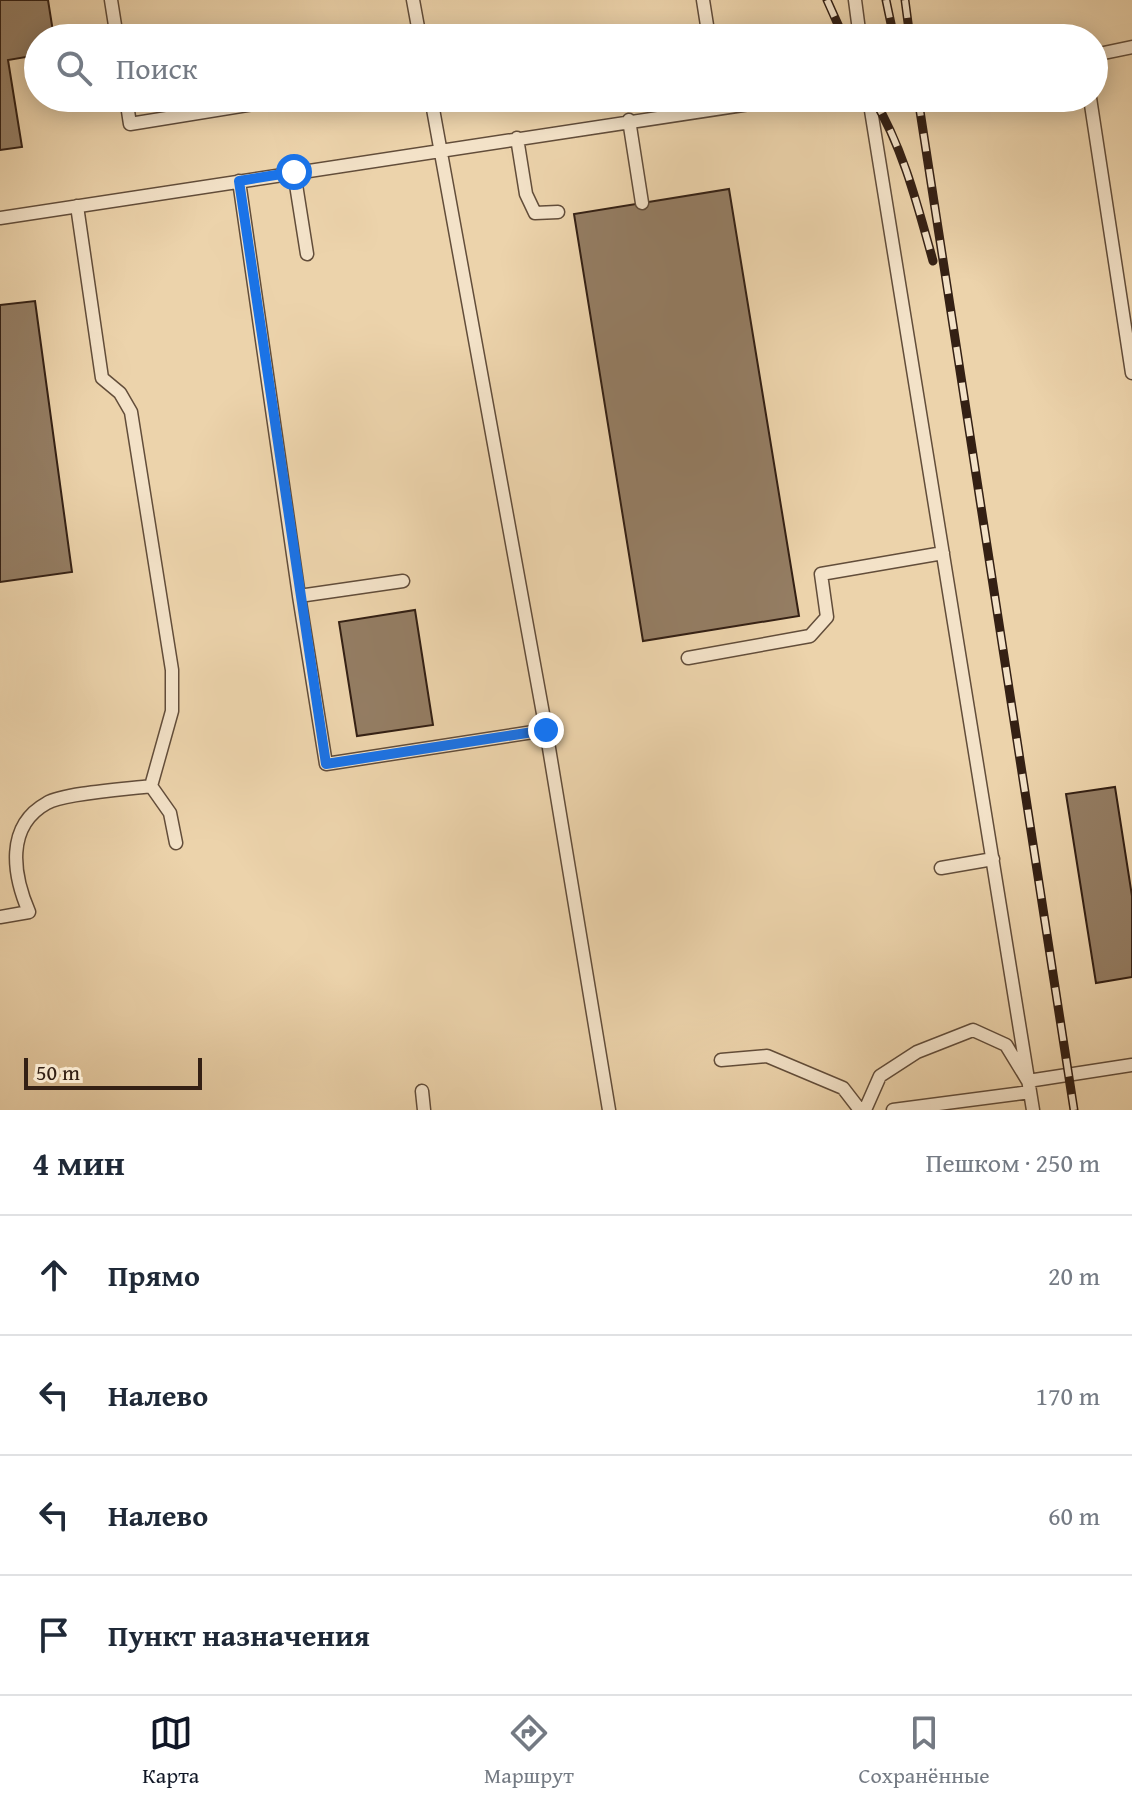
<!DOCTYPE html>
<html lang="ru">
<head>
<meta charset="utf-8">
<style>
	:root { --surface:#fff; --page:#f6f6f7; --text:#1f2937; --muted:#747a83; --line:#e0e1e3; --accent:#111827 }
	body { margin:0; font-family:"Gentium Book Plus",serif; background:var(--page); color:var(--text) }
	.scale { position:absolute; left:24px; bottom:20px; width:178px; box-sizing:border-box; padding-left:8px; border:4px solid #342014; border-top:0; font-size:22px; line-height:28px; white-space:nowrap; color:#342014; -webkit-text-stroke:6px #f3e2c8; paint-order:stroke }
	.stop { position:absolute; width:24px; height:24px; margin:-18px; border:6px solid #1a73e8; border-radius:50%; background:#fff }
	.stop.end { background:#1a73e8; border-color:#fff; box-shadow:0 2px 8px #0008 }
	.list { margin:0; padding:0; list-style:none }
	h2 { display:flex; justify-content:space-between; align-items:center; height:104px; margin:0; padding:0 32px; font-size:34px }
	h2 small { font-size:26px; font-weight:400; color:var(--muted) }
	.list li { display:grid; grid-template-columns:52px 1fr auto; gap:24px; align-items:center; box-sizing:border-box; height:120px; padding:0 32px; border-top:2px solid var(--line) }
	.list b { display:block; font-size:30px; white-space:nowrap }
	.list em { font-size:26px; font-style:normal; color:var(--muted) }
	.icon { flex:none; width:44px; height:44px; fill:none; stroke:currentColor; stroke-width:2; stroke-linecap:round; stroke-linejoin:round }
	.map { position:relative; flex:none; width:1132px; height:1110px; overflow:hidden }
	.search { position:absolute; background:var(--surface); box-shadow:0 4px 20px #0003; left:24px; right:24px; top:24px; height:88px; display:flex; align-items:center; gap:20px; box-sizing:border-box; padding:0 28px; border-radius:44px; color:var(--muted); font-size:30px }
	.sheet { height:584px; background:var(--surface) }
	nav { display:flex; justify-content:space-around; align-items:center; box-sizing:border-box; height:112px; border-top:2px solid var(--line); background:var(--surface); font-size:22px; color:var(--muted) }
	nav a { display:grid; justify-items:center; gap:4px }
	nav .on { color:var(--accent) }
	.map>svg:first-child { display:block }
	.building { fill:#947d63; stroke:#342014; stroke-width:2 }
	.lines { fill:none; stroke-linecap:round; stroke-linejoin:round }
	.service-casing { stroke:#624d3a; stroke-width:15 }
	.service { stroke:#f3e2c8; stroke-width:12 }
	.rail-casing { stroke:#342014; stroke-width:9 }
	.rail { stroke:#f3e2c8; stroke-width:6; stroke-dasharray:18; stroke-linecap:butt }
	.route { stroke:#1a73e8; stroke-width:10 }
</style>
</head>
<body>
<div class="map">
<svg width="1132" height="1110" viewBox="0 0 1132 1110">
	<rect width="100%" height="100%" fill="#ecd3ab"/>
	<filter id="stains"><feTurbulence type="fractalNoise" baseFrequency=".0025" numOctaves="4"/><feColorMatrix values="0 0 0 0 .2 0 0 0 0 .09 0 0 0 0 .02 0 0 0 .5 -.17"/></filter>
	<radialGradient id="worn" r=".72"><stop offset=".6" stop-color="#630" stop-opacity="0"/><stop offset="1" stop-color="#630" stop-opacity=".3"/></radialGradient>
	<path class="building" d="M 0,0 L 48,0 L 54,38 L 38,38 L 38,55 L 8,60 L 22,147 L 0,150 Z
		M 729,189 L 799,616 L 643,641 L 574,214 Z
		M 35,301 L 72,572 L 0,582 L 0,305 Z
		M 415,610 L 433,725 L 357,736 L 339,622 Z
		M 1115,787 L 1132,896 L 1132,977 L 1096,983 L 1066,794 Z"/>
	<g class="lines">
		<g class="service-casing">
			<path id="service" d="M 111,0 L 117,38
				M 413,0 L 420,38
				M 703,0 L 709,38
				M 855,0 L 860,38
				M 1094,55 L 1132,47
				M 126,98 L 130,124 L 291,98
				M 431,98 L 546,730 L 609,1110
				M 869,98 L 1033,1110
				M 1090,98 L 1132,373
				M 629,120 L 642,203
				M 517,138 L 526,194 L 535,213 L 558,212
				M 294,172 L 307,254
				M 239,181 L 299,596
				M 77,206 L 102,378 L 120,393 L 131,412 L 172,670 L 172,711 L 151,786
				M 0,218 L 789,98
				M 403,581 L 299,596 L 326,764 L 546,730
				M 688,658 L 810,636 L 827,617 L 821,574 L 943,553
				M 941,868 L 993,859
				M 0,917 L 29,912 C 13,875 5,826 47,803 C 64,793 128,789 151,786 L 170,813 L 176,843
				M 721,1060 L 767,1056 L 843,1088 L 860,1110
				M 422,1091 L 424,1110
				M 865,1110 L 880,1076 L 917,1052 L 973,1030 L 1006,1045 L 1028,1081 L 1132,1065
				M 893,1110 L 1030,1092"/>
		</g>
		<use href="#service" class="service"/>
		<g class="rail-casing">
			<path id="rail" d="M 827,0 L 844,38
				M 886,0 L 894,38
				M 905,0 L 910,38
				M 873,98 C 903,147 918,207 933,261
				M 918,98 L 1074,1110"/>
		</g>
		<use href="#rail" class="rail"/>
	</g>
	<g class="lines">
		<path class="route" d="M 294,172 L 239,181 L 326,764 L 546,730"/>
	</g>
	<rect width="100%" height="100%" filter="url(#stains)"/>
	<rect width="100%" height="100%" fill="url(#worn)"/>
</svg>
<div class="scale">50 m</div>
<div class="stop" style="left:294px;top:172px"></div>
<div class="stop end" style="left:546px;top:730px"></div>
<div class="search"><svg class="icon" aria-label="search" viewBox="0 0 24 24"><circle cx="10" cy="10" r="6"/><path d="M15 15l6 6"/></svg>Поиск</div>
</div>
<section class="sheet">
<h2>4 мин<small>Пешком · 250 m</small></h2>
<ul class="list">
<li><svg class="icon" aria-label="ahead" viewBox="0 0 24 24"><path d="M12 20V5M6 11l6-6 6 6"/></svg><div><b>Прямо</b></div><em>20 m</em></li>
<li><svg class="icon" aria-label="left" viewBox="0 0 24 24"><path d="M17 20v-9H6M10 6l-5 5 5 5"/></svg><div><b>Налево</b></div><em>170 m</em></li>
<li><svg class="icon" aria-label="left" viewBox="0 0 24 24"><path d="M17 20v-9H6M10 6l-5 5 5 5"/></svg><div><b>Налево</b></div><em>60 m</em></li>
<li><svg class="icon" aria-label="arrive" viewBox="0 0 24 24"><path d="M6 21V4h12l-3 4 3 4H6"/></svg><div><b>Пункт назначения</b></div></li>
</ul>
</section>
<nav>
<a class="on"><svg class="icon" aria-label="map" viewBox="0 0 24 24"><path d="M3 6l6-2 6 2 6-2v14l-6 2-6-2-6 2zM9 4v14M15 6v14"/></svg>Карта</a>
<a><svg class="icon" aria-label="directions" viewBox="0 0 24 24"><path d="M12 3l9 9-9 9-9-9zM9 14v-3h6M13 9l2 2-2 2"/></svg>Маршрут</a>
<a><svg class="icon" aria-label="saved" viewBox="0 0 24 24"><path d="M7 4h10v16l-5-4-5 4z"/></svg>Сохранённые</a>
</nav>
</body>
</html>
